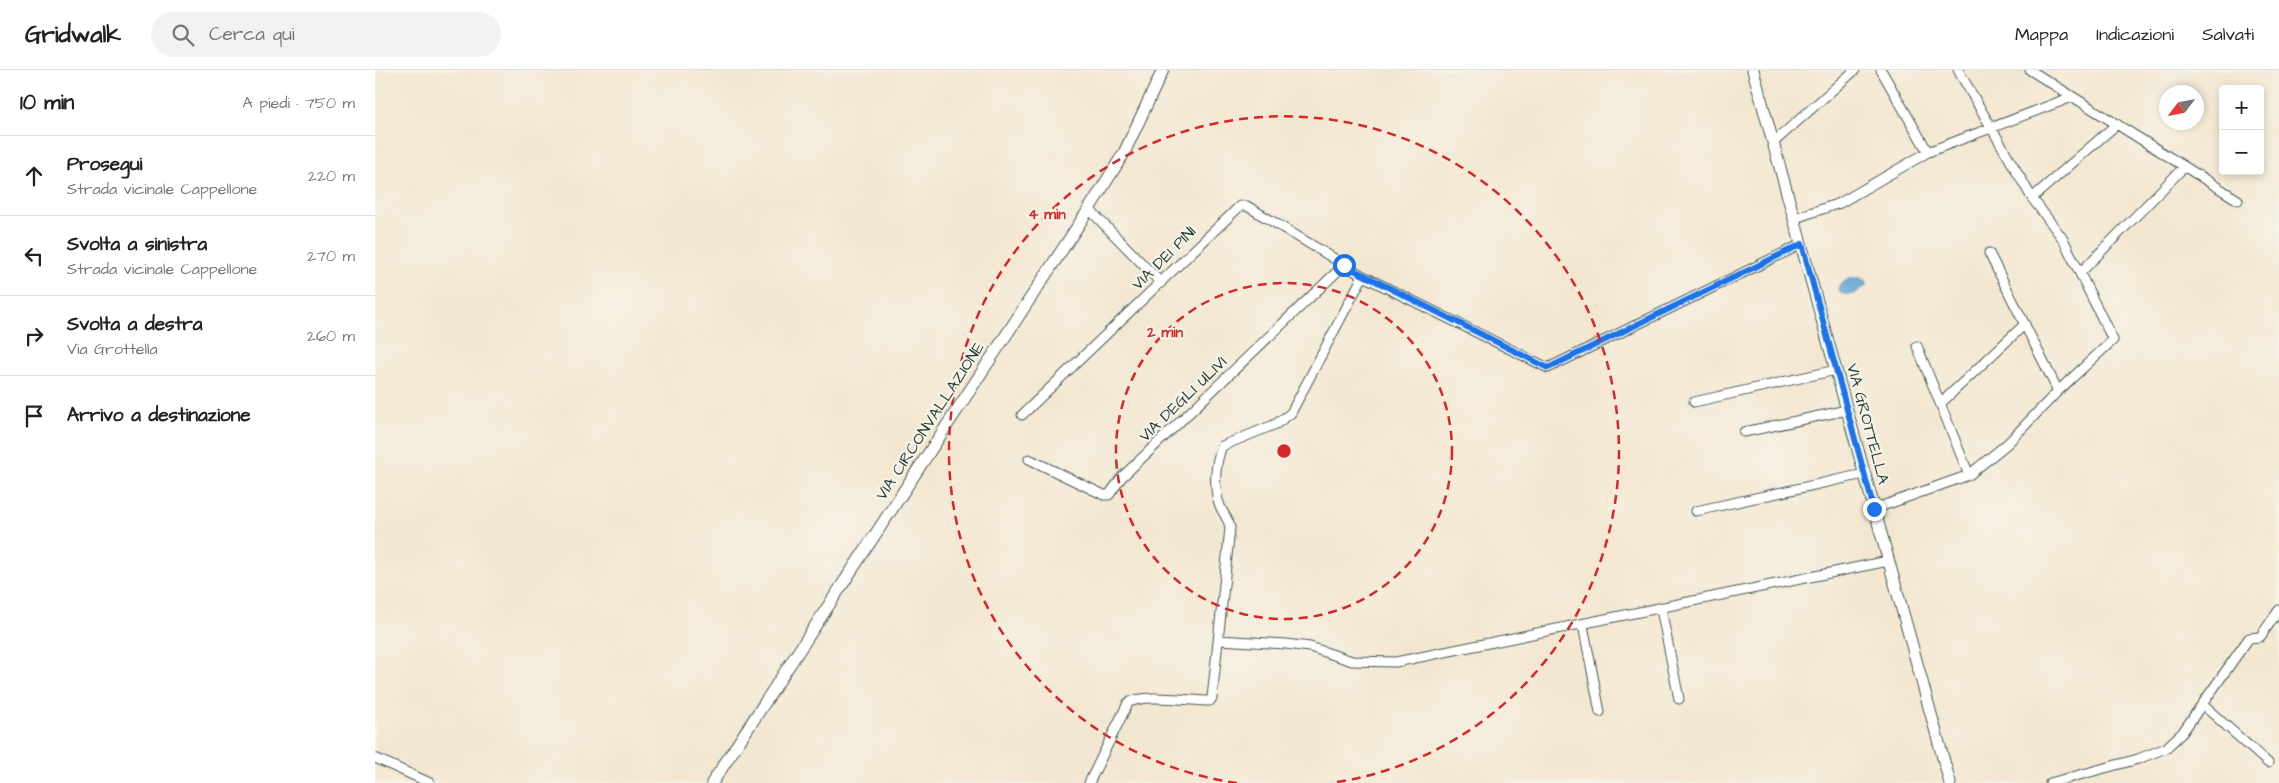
<!DOCTYPE html>
<html lang="it">
<head>
<meta charset="utf-8">
<style>
	:root { --surface:#fff; --page:#f2f2f2; --text:#222; --muted:#767676; --line:#e0e0e0 }
	body { margin:0; font-family:"Architects Daughter",sans-serif; background:var(--page); color:var(--text) }
	.controls { position:absolute; right:15px; top:15px; display:grid; overflow:hidden; border-radius:5px; box-shadow:0 2px 8px #0003 }
	.controls button { width:45px; height:45px; display:grid; place-items:center; padding:0; border:0; border-bottom:1px solid var(--line); background:var(--surface); color:var(--text); font:25px sans-serif }
	.compass { position:absolute; left:1784px; top:15px; width:45px; height:45px; border-radius:50%; background:var(--surface); box-shadow:0 2px 8px #0003; rotate:238deg }
	.stop { position:absolute; width:15px; height:15px; margin:-11px; border:4px solid #1a73e8; border-radius:50%; background:#fff }
	.stop.end { background:#1a73e8; border-color:#fff; box-shadow:0 1px 5px #0008 }
	.list { margin:0; padding:0; list-style:none }
	h2 { display:flex; justify-content:space-between; align-items:center; height:65px; margin:0; padding:0 20px; font-size:21px }
	h2 small { font-size:16px; font-weight:400; color:var(--muted) }
	.list li { display:grid; grid-template-columns:32px 1fr auto; gap:15px; align-items:center; box-sizing:border-box; height:80px; padding:0 20px; border-top:1px solid var(--line) }
	.list b { display:block; font-size:19px; white-space:nowrap }
	.list p { margin:0; font-size:16px; white-space:nowrap; color:var(--muted) }
	.list em { font-size:16px; font-style:normal; color:var(--muted) }
	.icon { flex:none; width:28px; height:28px; fill:none; stroke:currentColor; stroke-width:2; stroke-linecap:round; stroke-linejoin:round }
	.map { position:relative; flex:none; width:1904px; height:713px; overflow:hidden }
	header { display:flex; align-items:center; gap:30px; box-sizing:border-box; height:70px; padding:0 25px; background:var(--surface); border-bottom:1px solid var(--line) }
	header strong { font-size:24px }
	nav { display:flex; gap:28px; margin-inline-start:auto; font-size:18px }
	.search { width:350px; height:45px; background:var(--page); display:flex; align-items:center; gap:12px; box-sizing:border-box; padding:0 18px; border-radius:28px; color:var(--muted); font-size:19px }
	main { display:flex }
	aside { flex:1; background:var(--surface) }
	.map>svg:first-child { display:block }
	.water { fill:#60a6d6; stroke:#407285 }
	.lines { fill:none; stroke-linecap:round; stroke-linejoin:round }
	.street-casing { stroke:#3f564c; stroke-width:11 }
	.secondary-casing { stroke:#3f564c; stroke-width:13 }
	.street { stroke:#fff; stroke-width:9 }
	.secondary { stroke:#fff; stroke-width:11 }
	.route { stroke:#1a73e8; stroke-width:6 }
	.ring { fill:none; stroke:#d62828; stroke-width:2.5; stroke-dasharray:9 6 }
	.labels { text-anchor:middle; dominant-baseline:central; stroke-width:4.5; stroke-linejoin:round; paint-order:stroke }
	.street-label { font-size:16px; fill:#1f3d34; stroke:#f7f3e8 }
	.centre { fill:#d62828; stroke:#f7f3e8; stroke-width:2.5 }
	.ring-label { font-size:15px; text-anchor:middle; font-weight:bold; fill:#d62828; stroke:#f7f3e8; stroke-width:4.5; stroke-linejoin:round; paint-order:stroke }
</style>
</head>
<body>
<header>
<strong>Gridwalk</strong>
<div class="search"><svg class="icon" aria-label="search" viewBox="0 0 24 24"><circle cx="10" cy="10" r="6"/><path d="M15 15l6 6"/></svg>Cerca qui</div>
<nav><a>Mappa</a><a>Indicazioni</a><a>Salvati</a></nav>
</header>
<main>
<aside>
<h2>10 min<small>A piedi · 750 m</small></h2>
<ul class="list">
<li><svg class="icon" aria-label="ahead" viewBox="0 0 24 24"><path d="M12 20V5M6 11l6-6 6 6"/></svg><div><b>Prosegui</b><p>Strada vicinale Cappellone</p></div><em>220 m</em></li>
<li><svg class="icon" aria-label="left" viewBox="0 0 24 24"><path d="M17 20v-9H6M10 6l-5 5 5 5"/></svg><div><b>Svolta a sinistra</b><p>Strada vicinale Cappellone</p></div><em>270 m</em></li>
<li><svg class="icon" aria-label="right" viewBox="0 0 24 24"><path d="M7 20v-9h11M14 6l5 5-5 5"/></svg><div><b>Svolta a destra</b><p>Via Grottella</p></div><em>260 m</em></li>
<li><svg class="icon" aria-label="arrive" viewBox="0 0 24 24"><path d="M6 21V4h12l-3 4 3 4H6"/></svg><div><b>Arrivo a destinazione</b></div></li>
</ul>
</aside>
<div class="map">
<svg width="1904" height="713" viewBox="0 0 1904 713">
	<rect width="100%" height="100%" fill="#f7f3e8"/>
	<filter id="ink" filterUnits="userSpaceOnUse"><feTurbulence type="fractalNoise" baseFrequency=".02" numOctaves="2"/><feDisplacementMap in="SourceGraphic" scale="10" xChannelSelector="R" yChannelSelector="G"/><feConvolveMatrix kernelMatrix="1 2 1 2 8 2 1 2 1" color-interpolation-filters="sRGB"/></filter>
	<filter id="wash" filterUnits="userSpaceOnUse"><feTurbulence type="fractalNoise" baseFrequency=".0096" numOctaves="4" result="noise"/><feDisplacementMap in="SourceGraphic" scale="20" xChannelSelector="R" yChannelSelector="G"/><feGaussianBlur stdDeviation="1.12" result="paint"/><feColorMatrix in="noise" values="0 0 0 0 0 0 0 0 0 0 0 0 0 0 0 0 0 1.4 0 .05"/><feComposite in="paint" operator="in"/></filter>
	<g filter="url(#wash)">
		<rect width="100%" height="100%" fill="#f4e7d1"/>
		<path class="water" d="M 1475,208 L 1485,208 L 1491,211 L 1491,216 L 1479,224 L 1467,224 L 1464,221 L 1465,215 Z"/>
	</g>
	<g filter="url(#ink)">
		<g class="lines">
			<g class="street-casing">
				<path id="street" d="M 1506,0 L 1553,82
					M 1655,0 L 1863,130
					M 1398,73 L 1480,0
					M 1657,128 L 1742,54
					M 714,139 L 786,213
					M 1420,148 L 1465,133 L 1553,82 L 1697,27
					M 1614,183 L 1683,321
					M 1705,203 L 1809,97
					M 1542,276 L 1594,405
					M 1319,332 L 1461,300
					M 1566,333 L 1650,254
					M 647,345 L 865,136 L 872,136 L 988,206 L 1173,298 L 1427,174
					M 1369,362 L 1472,340
					M 654,389 L 729,425 L 734,425 L 746,408 L 969,195
					M 1499,439 L 1594,405 L 1633,373 L 1683,321 L 1738,270 L 1688,169 L 1657,128 L 1583,0
					M 1321,441 L 1489,404
					M 1286,539 L 1304,629
					M 1208,555 L 1225,642
					M 844,570 L 911,574 L 935,577 L 977,591 L 1021,592 L 1513,491
					M 1828,635 L 1893,693
					M 0,688 L 55,713
					M 714,713 L 753,633 C 769,623 815,631 835,631 L 837,628 L 855,458 C 854,449 848,444 845,436 C 838,419 840,393 847,376 L 901,354 L 916,343 L 988,206
					M 1675,713 L 1763,689 L 1791,678 L 1807,663 L 1874,568 L 1885,567 L 1904,540"/>
			</g>
			<g class="secondary-casing">
				<path id="secondary" d="M 1378,0 L 1575,713
					M 337,713 L 714,139 L 749,83 L 788,0"/>
			</g>
			<use href="#street" class="street"/>
			<use href="#secondary" class="secondary"/>
		</g>
	</g>
	<g class="lines" filter="url(#ink)">
		<path class="route" d="M 969,195 L 1173,298 L 1427,174 L 1499,439"/>
	</g>
	<g class="ring">
		<circle cx="909" cy="381" r="168"/>
		<path d="M862 713A335 335 0 1 1 956 713"/>
	</g>
	<g class="labels">
		<g class="street-label">
			<text transform="translate(789 188) rotate(-45)">VIA DEI PINI</text>
			<text transform="translate(808 329) rotate(-44)">VIA DEGLI ULIVI</text>
			<text transform="translate(555 351) rotate(-57)">VIA CIRCONVALLAZIONE</text>
			<text transform="translate(1493 354) rotate(75)">VIA GROTTELLA</text>
		</g>
	</g>
	<circle cx="909" cy="381" r="8" class="centre"/>
	<g class="ring-label">
		<text x="672" y="149">4 min</text>
		<text x="790" y="267">2 min</text>
	</g>
</svg>
<div class="controls">
<button>+</button>
<button>−</button>
</div>
<svg class="compass" viewBox="-18 -18 36 36"><path d="M0-13l5 13h-10z" fill="#e53935"/><path d="M0 13l5-13h-10z" fill="#767676"/></svg>
<div class="stop" style="left:969px;top:195px"></div>
<div class="stop end" style="left:1499px;top:439px"></div>
</div>
</main>
</body>
</html>
